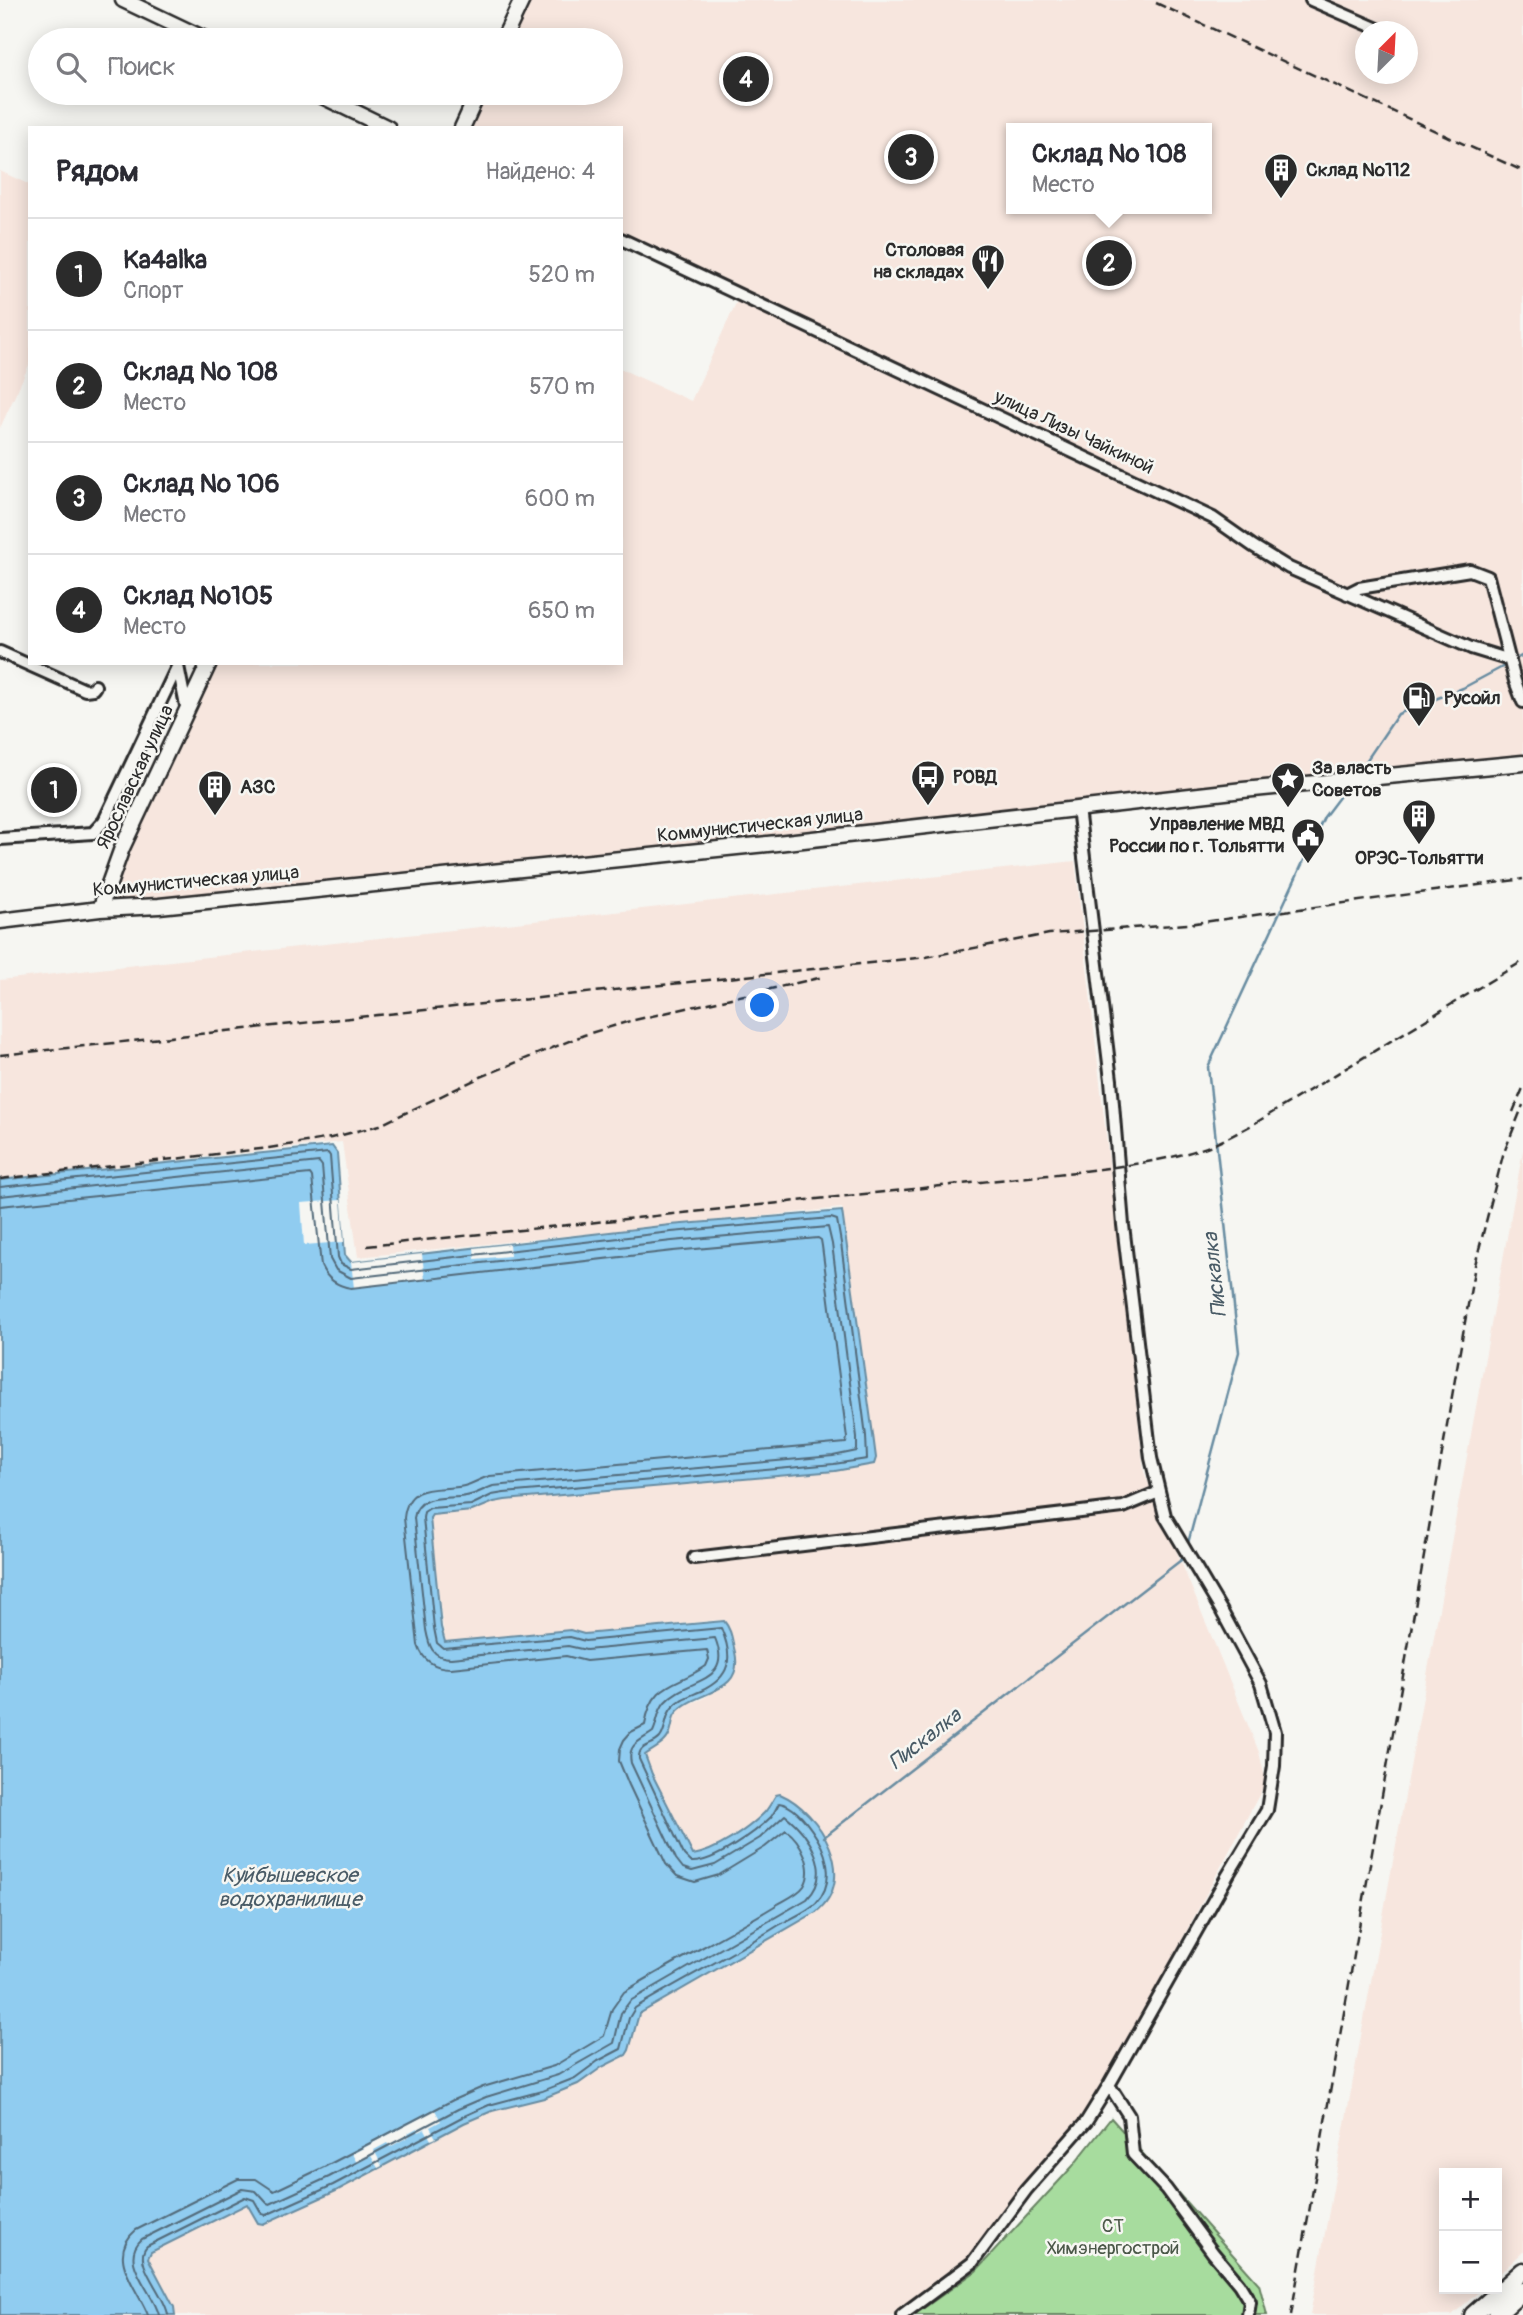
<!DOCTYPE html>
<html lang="ru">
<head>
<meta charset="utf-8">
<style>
	:root { --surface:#fff; --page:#f7f7f7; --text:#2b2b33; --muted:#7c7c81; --line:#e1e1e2; --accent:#2b2b2b }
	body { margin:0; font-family:Pangolin,sans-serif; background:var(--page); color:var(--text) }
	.controls { position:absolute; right:21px; bottom:21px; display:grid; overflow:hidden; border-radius:0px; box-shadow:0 4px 18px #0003 }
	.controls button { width:63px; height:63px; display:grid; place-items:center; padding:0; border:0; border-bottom:2px solid var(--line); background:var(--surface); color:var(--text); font:35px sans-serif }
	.compass { position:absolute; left:1355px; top:21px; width:63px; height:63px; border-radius:50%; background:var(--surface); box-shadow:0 4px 18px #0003; rotate:24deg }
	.you { position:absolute; left:763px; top:1006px; width:24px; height:24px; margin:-18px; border:5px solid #fff; border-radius:50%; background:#1a73e8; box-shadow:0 0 0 10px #1a73e833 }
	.badge { display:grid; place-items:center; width:46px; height:46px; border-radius:50%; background:var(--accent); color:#fff; font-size:23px; font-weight:700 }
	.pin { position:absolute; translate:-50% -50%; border:4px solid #fff; box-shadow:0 2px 7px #0006 }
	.popup { position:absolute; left:1006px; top:123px; width:206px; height:91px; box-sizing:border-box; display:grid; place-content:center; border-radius:0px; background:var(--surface); filter:drop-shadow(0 2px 5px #0005); font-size:23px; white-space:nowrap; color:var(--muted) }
	.popup b { font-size:26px; color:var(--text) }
	.popup::after { content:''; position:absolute; left:50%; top:100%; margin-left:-14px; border:14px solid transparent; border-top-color:var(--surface) }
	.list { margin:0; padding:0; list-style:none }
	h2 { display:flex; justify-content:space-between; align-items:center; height:91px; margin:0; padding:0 28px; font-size:30px }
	h2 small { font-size:23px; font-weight:400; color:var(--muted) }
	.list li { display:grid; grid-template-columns:46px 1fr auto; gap:21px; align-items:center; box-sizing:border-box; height:112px; padding:0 28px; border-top:2px solid var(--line) }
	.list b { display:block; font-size:26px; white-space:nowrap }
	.list p { margin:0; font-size:23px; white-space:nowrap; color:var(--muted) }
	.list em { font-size:23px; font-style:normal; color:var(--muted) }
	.icon { flex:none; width:38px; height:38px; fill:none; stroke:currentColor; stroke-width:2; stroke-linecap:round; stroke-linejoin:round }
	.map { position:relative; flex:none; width:1523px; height:2315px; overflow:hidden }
	.search { position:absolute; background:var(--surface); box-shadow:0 4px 18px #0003; left:28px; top:28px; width:595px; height:77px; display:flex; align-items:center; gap:18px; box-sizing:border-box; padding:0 24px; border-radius:38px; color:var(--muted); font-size:26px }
	.panel { position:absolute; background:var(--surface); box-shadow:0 4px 18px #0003; left:28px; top:126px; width:595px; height:539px; border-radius:0px }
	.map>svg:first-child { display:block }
	.built { fill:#f7e6de; fill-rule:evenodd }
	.green { fill:#a7dc9e; stroke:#698464; stroke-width:2 }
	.water { fill:#90ccf0; stroke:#688ca1; stroke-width:2 }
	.pier { fill:#f6f6f2 }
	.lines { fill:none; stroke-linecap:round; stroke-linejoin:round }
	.shore { stroke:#536b7a; stroke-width:2 }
	.stream { stroke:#688ca1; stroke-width:2.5 }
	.minor-casing { stroke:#2b2b2b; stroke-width:16 }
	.major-casing { stroke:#2b2b2b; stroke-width:19 }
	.highway-casing { stroke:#2b2b2b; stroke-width:21 }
	.minor { stroke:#f6f6f2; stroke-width:10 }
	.major { stroke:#f6f6f2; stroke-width:14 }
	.highway { stroke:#f6f6f2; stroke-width:16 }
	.rail { stroke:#2b2b2b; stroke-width:2.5; stroke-dasharray:10 5; stroke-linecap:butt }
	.labels { text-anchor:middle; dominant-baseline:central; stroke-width:5; stroke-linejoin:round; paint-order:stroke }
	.poi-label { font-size:19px; font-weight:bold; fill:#2b2b2b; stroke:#f6f6f2; text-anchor:start }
	.street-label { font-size:19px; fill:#2b2b2b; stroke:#f6f6f2 }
	.park-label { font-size:19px; fill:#4a5748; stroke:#f6f6f2 }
	.water-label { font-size:21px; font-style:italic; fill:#495b66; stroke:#f6f6f2 }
</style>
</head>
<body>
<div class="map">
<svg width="1523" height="2315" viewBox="0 0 1523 2315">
	<rect width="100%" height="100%" fill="#f6f6f2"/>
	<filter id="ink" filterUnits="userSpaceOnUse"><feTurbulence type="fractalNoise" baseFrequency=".0143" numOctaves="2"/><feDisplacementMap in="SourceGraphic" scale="14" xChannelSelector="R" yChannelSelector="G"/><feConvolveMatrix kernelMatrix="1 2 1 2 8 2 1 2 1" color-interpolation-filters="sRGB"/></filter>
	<g filter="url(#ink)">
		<path class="built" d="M 527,0 L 1523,0 L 1523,758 L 264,890 L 106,902 L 126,850 L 214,663 L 621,663 L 621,369 L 691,401 L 743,288 L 621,233 L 621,128 L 466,128 L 483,93 L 611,93 L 611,40 L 508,40 ZM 1366,32 L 1408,32 L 1408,74 L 1366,74 ZM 1011,128 L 1207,128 L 1207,209 L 1011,209 Z
			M 0,171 L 30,185 L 30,363 L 0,428 Z
			M 1075,861 L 1144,1472 L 1259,1752 L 1266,1782 L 1081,2129 L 969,2258 L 895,2315 L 175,2315 L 174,2307 L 148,2258 L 151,2252 L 247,2204 L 258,2223 L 263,2224 L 336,2191 L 464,2123 L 492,2111 L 544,2098 L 578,2084 L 602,2067 L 626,2055 L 629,2050 L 639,2014 L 759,1946 L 821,1908 L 812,1818 L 793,1801 L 780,1794 L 773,1799 L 766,1811 L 751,1825 L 710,1850 L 693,1855 L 645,1757 L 647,1753 L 661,1746 L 672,1728 L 672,1721 L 676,1713 L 685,1705 L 702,1699 L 725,1685 L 736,1658 L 728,1625 L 719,1620 L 584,1634 L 570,1630 L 445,1642 L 430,1532 L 430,1516 L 472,1511 L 494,1502 L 505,1500 L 835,1471 L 869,1466 L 868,1392 L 842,1208 L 358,1257 L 342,1142 L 0,1179 L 0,980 Z
			M 1523,1150 L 1523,2252 L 1497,2276 L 1497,2173 L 1444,2173 L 1444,2289 L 1482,2289 L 1452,2315 L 1310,2315 Z"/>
		<path class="green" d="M 1111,2118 L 1259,2284 L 1267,2315 L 914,2315 L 976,2271 L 1072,2167 Z"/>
		<path class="water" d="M 332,1146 L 337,1153 L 345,1255 L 351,1262 L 670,1225 L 842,1211 L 873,1435 L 876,1458 L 874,1464 L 835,1471 L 505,1500 L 494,1502 L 472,1511 L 432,1515 L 430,1518 L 441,1627 L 445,1642 L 570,1630 L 584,1634 L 724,1621 C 732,1630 732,1641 735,1652 C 745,1696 693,1690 676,1713 C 672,1718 673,1723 671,1729 C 668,1744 656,1747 645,1755 L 652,1774 L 693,1855 C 716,1851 747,1830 764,1813 C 769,1808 772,1801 776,1795 L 780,1794 C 820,1811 860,1878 816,1912 L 639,2014 L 629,2050 L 626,2055 L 602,2067 L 578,2084 L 544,2098 L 492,2111 L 464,2123 L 336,2191 L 263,2224 L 258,2223 L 247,2204 L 151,2252 L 148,2258 L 174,2307 L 175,2315 L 0,2315 L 0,1180 Z"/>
		<path class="pier" d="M 341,1200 L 344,1242 L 304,1245 L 301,1203 Z
			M 509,1244 L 510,1256 L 475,1259 L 474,1248 Z
			M 422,1254 L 425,1280 L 354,1288 L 351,1262 Z
			M 435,2110 L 441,2121 L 430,2127 L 436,2138 L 431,2140 L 425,2129 L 419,2132 L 417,2128 L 408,2133 L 410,2136 L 390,2147 L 387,2143 L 374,2150 L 382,2166 L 378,2168 L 371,2156 L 357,2163 L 352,2154 Z"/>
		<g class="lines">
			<path class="shore" d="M 0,1187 L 328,1153 L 330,1156 L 338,1257 L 341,1264 L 351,1269 L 671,1232 L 831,1218 L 837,1220 L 841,1243 L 866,1436 L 867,1459 L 834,1464 L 504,1493 L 492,1495 L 471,1505 L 430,1508 L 424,1512 L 423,1518 L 434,1628 L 437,1643 L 443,1648 L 570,1637 L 585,1641 L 721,1628 C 734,1658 731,1677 701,1691 C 690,1696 680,1698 672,1708 C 664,1717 667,1729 660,1738 C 652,1747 638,1744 639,1759 L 684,1855 L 691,1862 C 712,1864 756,1832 771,1817 C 774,1813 777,1807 779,1803 C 795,1805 809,1825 817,1838 C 829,1858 834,1884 816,1903 C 807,1912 791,1918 779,1925 C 732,1955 682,1979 635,2008 L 629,2018 L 621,2049 L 598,2061 L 575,2078 L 542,2091 L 489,2105 L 462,2117 L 333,2185 L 266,2215 L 262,2214 L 254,2200 L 245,2197 L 147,2246 C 131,2262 166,2295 168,2315
				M 0,1196 L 319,1162 L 322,1166 L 330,1259 L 336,1270 L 351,1278 L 672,1241 L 828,1227 L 832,1244 L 857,1437 L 857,1451 L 833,1456 L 493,1486 C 484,1489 475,1495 466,1496 C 447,1500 418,1492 414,1518 L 426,1630 C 429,1646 432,1658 451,1658 L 568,1646 L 586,1650 L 715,1638 C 734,1685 687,1677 665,1702 C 657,1711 658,1722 653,1732 C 640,1741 627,1744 631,1763 L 676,1859 L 683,1868 L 692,1871 L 715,1865 L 760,1838 L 785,1815 C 809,1834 834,1872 807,1899 L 630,2001 L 621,2013 L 614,2043 L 558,2075 L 486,2097 L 458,2109 L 329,2177 L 270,2204 L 267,2203 L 256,2191 L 242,2189 L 142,2239 C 117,2261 154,2291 159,2315
				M 0,1206 L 310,1174 L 312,1177 L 321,1266 C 327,1279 337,1286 351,1288 L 673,1251 L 818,1238 L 821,1240 L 822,1246 L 847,1438 L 846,1443 L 490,1476 C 481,1478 473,1484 464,1486 C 439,1492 408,1480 404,1518 L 418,1645 C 423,1661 434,1668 451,1668 L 566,1656 L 586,1661 L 707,1650 L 709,1659 L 706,1666 C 677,1686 652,1681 645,1725 L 631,1732 L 624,1740 L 620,1749 L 619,1761 L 629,1785 L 666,1864 L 677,1876 L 695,1882 L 719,1875 L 765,1847 L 786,1830 C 801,1841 815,1868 804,1886 C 798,1895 782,1901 773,1907 C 724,1937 673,1962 624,1992 L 612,2009 L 604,2036 L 554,2066 L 483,2087 L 453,2100 L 324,2167 L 274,2191 L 256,2179 L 238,2179 L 136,2230 C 105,2256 137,2287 148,2315"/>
			<path class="stream" d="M 1514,660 L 1523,655
				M 1358,773 L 1398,714 L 1463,688 L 1508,664
				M 1187,1547 L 1239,1352 L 1208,1067 L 1324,817 L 1349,784
				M 824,1837 L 1185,1557"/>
			<g class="minor-casing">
				<path id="minor" d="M 1311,0 L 1385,32
					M 621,239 L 1213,518 L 1253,546 L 1289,568 L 1471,648 L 1510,660
					M 1347,594 L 1359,588 L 1470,570 L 1488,577 L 1515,681 L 1523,702
					M 0,652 L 85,690 L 93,689 L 95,686
					M 178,666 L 187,711
					M 0,839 L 93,833 L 104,821 L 179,663
					M 694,1558 L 1123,1507 L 1159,1492
					M 1109,2085 L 1129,2116 L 1133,2154 L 1166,2189 L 1213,2253 L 1239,2284 L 1250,2302 L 1248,2315
					M 902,2315 L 972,2263 L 1026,2190 L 1086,2122 L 1109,2085 L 1228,1875 L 1267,1810 L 1274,1766 L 1275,1732 L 1261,1684 L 1221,1610 L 1165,1516 L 1151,1458 L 1123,1225 L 1111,1080 L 1078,808"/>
			</g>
			<g class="major-casing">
				<path id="major" d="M 123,0 L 207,40
					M 503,40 L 522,0
					M 316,93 L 388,128
					M 462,128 L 478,93
					M 100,909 L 122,848 L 209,663
					M 0,921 L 100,909 L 159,906 L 777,843 L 1243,790 L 1523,763"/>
			</g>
			<g class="highway-casing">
				<path id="highway" d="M 1473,2315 L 1523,2271
					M 1496,2315 L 1523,2291"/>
			</g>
			<use href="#minor" class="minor"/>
			<use href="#major" class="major"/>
			<use href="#highway" class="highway"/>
			<path class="rail" d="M 1156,3 L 1523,171
				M 0,1055 L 926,957 L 1049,934 L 1188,924 L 1523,879
				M 1513,1112 L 1523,1088
				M 0,1179 L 269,1148 L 331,1138 L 380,1125 L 483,1076 L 584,1035 L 630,1021 L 823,977
				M 367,1246 L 1076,1172 C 1123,1166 1169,1161 1212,1145 C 1226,1139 1239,1132 1252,1125 L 1523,961
				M 1291,2315 L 1475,1265 L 1503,1155 L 1523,1105"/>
		</g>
	</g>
	<defs>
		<g id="building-pin" transform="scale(1.75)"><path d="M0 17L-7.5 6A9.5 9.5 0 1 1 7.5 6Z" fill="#2b2b2b" stroke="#f6f6f2"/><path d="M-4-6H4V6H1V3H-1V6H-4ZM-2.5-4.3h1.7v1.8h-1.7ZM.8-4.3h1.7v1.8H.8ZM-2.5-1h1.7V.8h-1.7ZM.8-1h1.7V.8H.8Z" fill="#fff"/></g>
		<g id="restaurant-pin" transform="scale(1.75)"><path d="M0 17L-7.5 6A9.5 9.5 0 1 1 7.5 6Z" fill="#2b2b2b" stroke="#f6f6f2"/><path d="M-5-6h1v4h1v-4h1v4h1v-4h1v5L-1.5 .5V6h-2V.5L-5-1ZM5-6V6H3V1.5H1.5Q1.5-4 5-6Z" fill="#fff"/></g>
		<g id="fuel-pin" transform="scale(1.75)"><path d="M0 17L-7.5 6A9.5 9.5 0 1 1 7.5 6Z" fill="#2b2b2b" stroke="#f6f6f2"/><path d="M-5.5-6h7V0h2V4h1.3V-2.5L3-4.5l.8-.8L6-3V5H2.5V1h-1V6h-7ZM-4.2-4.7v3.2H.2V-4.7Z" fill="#fff"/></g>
		<g id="bus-pin" transform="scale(1.75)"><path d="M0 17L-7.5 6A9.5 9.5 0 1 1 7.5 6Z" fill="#2b2b2b" stroke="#f6f6f2"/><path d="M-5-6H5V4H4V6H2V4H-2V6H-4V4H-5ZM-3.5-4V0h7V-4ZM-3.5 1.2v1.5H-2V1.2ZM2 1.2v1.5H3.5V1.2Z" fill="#fff"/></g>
		<g id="sight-pin" transform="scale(1.75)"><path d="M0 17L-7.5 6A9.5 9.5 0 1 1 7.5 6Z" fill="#2b2b2b" stroke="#f6f6f2"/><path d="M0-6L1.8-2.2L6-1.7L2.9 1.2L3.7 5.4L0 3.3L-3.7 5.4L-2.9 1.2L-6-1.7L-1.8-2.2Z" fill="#fff"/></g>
		<g id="civic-pin" transform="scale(1.75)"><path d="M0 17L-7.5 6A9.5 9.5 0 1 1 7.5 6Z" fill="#2b2b2b" stroke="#f6f6f2"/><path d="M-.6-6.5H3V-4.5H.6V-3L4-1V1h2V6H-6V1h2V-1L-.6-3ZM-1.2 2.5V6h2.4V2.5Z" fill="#fff"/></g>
	</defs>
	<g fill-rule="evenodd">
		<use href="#building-pin" x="1281" y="170"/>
		<use href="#restaurant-pin" x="988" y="261"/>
		<use href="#fuel-pin" x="1419" y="698"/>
		<use href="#bus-pin" x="928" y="777"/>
		<use href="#sight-pin" x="1288" y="779"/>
		<use href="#building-pin" x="215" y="787"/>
		<use href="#building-pin" x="1419" y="816"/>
		<use href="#civic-pin" x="1308" y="835"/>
	</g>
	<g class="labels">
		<g class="poi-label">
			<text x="1306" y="170">Склад №112</text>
			<text x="964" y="250" text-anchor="end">Столовая<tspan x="964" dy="22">на складах</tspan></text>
			<text x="1444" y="698">Русойл</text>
			<text x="1312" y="768">За власть<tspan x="1312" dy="22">Советов</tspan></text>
			<text x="953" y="777">РОВД</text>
			<text x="240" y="787">АЗС</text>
			<text x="1284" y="824" text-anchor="end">Управление МВД<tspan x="1284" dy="22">России по г. Тольятти</tspan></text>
			<text x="1419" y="858" text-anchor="middle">ОРЭС-Тольятти</text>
		</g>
		<g class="street-label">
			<text transform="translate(1074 432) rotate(25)">улица Лизы Чайкиной</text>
			<text transform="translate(135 777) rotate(-65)">Ярославская улица</text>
			<text transform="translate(760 825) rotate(-6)">Коммунистическая улица</text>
			<text transform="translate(196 881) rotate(-5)">Коммунистическая улица</text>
		</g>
		<g class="park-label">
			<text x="1113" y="2226">СТ<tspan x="1113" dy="22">Химэнергострой</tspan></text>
		</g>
		<g class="water-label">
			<text transform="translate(1215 1275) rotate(-96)">Пискалка</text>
			<text transform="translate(925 1739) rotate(-38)">Пискалка</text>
			<text x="290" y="1875">Куйбышевское<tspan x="290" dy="24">водохранилище</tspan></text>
		</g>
	</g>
</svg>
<div class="controls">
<button>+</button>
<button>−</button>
</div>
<svg class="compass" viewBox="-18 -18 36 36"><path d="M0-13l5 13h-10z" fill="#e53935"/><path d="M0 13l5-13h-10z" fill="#7c7c81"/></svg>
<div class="you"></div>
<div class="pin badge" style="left:54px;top:790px">1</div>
<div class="pin badge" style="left:1109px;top:263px">2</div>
<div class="popup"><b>Склад № 108</b>Место</div>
<div class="pin badge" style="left:911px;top:157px">3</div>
<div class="pin badge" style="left:746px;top:79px">4</div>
<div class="search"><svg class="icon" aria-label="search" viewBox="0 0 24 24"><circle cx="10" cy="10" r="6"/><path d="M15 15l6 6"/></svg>Поиск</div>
<section class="panel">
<h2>Рядом<small>Найдено: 4</small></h2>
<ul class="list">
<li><span class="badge">1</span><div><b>Ka4alka</b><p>Спорт</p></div><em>520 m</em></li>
<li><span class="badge">2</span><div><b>Склад № 108</b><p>Место</p></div><em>570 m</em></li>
<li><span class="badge">3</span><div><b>Склад № 106</b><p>Место</p></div><em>600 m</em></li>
<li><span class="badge">4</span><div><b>Склад №105</b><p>Место</p></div><em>650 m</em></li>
</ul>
</section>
</div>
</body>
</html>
